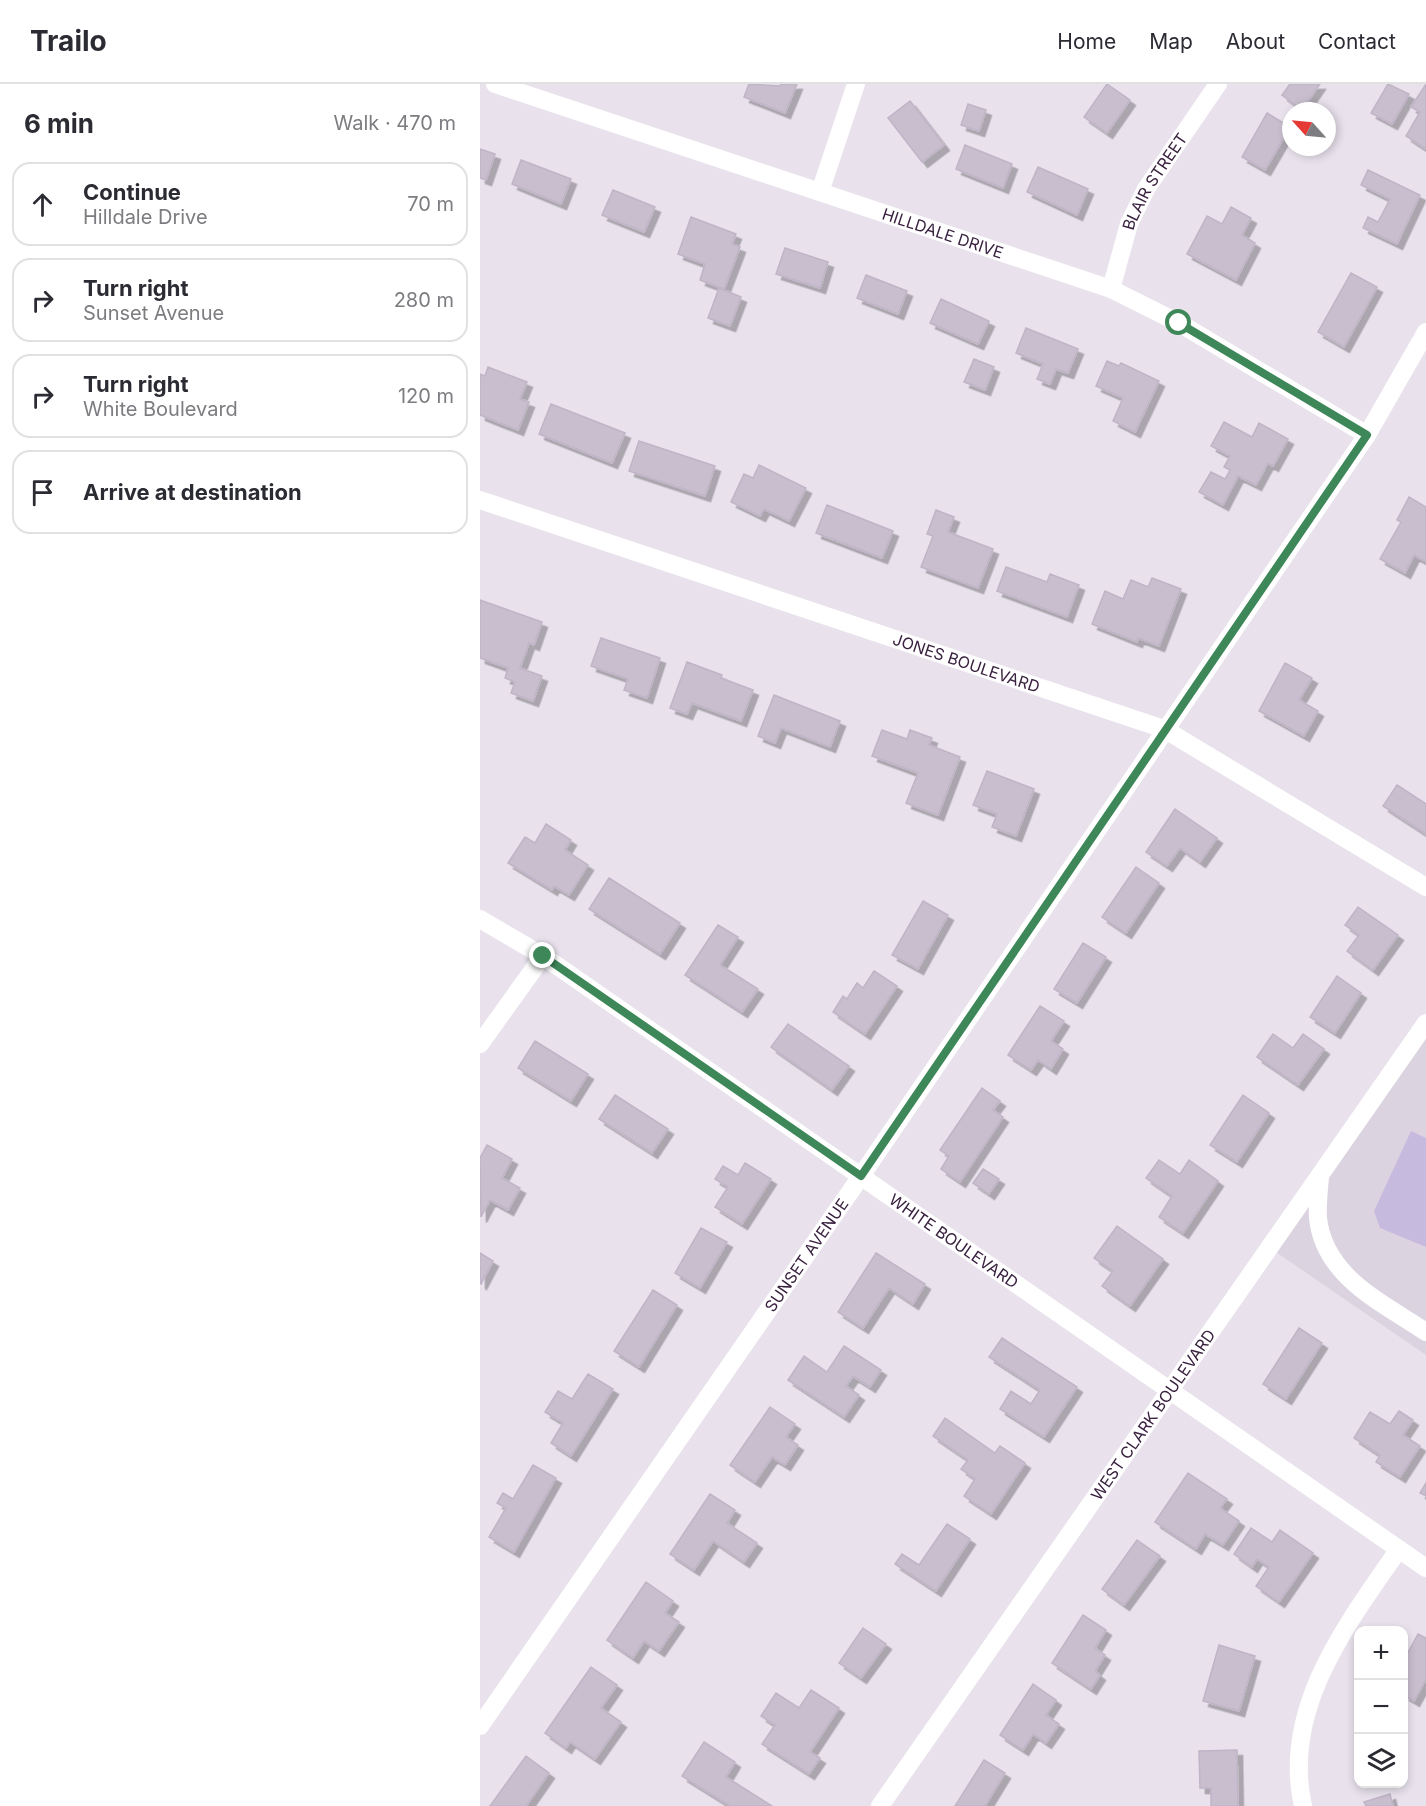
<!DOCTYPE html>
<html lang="en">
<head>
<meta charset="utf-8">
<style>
	:root { --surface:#fff; --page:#f2f2f3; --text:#2b2b33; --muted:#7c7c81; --line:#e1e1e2 }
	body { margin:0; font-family:Inter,sans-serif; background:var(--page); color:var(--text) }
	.controls { position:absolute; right:18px; bottom:18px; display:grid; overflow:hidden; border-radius:12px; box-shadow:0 3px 9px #0003 }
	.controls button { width:54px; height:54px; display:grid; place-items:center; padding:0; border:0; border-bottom:2px solid var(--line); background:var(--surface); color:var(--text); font:30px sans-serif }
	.compass { position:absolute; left:802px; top:18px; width:54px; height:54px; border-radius:50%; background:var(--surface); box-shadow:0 3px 9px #0003; rotate:297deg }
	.stop { position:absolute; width:18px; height:18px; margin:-14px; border:4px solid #3e8759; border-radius:50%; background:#fff }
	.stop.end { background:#3e8759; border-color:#fff; box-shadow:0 2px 6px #0008 }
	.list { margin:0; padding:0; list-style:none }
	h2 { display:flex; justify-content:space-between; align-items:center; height:78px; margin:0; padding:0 24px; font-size:26px }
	h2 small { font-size:20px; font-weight:400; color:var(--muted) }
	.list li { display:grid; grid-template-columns:39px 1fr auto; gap:18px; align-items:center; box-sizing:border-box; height:84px; margin:0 12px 12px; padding:0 12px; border:2px solid var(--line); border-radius:18px }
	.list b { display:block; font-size:22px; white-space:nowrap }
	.list p { margin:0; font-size:20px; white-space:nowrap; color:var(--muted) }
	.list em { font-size:20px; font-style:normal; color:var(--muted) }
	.icon { flex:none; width:33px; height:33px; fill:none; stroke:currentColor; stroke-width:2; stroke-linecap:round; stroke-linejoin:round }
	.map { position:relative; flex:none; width:946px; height:1722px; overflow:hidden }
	header { display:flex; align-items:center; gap:36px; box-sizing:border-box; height:84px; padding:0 30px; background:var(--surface); border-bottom:2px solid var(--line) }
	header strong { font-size:28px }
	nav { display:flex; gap:33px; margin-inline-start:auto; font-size:21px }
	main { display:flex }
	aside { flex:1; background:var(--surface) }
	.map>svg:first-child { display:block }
	.built { fill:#dcd3e1 }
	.grass { fill:#c7badf }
	.building { fill:#c8bece; stroke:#c0b4c7; stroke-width:1.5; filter:url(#shadow) }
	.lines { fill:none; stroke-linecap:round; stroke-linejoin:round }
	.minor { stroke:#fff; stroke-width:18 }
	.route { stroke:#3e8759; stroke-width:8 }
	.labels { text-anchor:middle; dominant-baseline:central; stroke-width:5; stroke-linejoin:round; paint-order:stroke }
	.street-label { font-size:16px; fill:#39213f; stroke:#f6f3f9 }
</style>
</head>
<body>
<header>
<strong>Trailo</strong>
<nav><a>Home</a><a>Map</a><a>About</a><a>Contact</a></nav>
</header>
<main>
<aside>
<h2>6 min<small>Walk · 470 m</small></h2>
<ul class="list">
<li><svg class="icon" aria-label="ahead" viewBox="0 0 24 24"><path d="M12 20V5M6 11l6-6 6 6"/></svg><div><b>Continue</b><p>Hilldale Drive</p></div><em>70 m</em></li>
<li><svg class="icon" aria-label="right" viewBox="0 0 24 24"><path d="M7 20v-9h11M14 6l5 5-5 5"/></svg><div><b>Turn right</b><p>Sunset Avenue</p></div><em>280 m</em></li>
<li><svg class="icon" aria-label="right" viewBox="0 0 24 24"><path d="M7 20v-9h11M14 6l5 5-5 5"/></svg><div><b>Turn right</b><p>White Boulevard</p></div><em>120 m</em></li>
<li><svg class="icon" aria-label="arrive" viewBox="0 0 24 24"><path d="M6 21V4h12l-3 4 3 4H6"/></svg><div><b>Arrive at destination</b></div></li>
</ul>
</aside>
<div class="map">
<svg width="946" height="1722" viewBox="0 0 946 1722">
	<defs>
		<filter id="shadow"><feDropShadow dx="5.5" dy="5.5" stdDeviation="0" flood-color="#0004"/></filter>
	</defs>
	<rect width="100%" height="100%" fill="#e9e2ed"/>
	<path class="built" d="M 946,939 L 946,1271 L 790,1164 Z"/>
	<path class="grass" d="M 931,1047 L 946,1054 L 946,1163 L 900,1144 L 894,1127 Z"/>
	<path class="building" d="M 269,0 L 300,2 L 301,0 L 317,0 L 305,29 L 264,13 Z
		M 627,0 L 650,16 L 627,49 L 604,33 Z
		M 810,0 L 840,0 L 822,26 L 802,11 Z
		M 908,0 L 929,10 L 912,40 L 891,29 Z
		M 946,0 L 946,65 L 926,52 L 940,28 L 931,23 Z
		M 430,17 L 464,61 L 442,78 L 408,34 Z
		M 488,20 L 506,26 L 499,47 L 481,41 Z
		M 787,29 L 810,43 L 785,86 L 762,73 Z
		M 485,61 L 532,80 L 523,104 L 476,85 Z
		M 0,65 L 15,70 L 6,96 L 0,94 Z
		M 41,76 L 91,95 L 81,120 L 32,100 Z
		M 558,83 L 608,105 L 597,131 L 547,108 Z
		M 888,86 L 940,111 L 917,160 L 883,144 L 888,133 L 898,138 L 910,115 L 881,101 Z
		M 133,106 L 175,123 L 164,148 L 122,131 Z
		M 751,123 L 771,134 L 762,151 L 775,159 L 756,196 L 707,170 L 727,132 L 742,140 Z
		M 211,133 L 256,150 L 252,160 L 260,163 L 244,205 L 220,196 L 225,180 L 198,170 Z
		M 305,164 L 348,178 L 340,204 L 296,190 Z
		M 871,189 L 897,203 L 864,263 L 838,248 Z
		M 386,191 L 427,207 L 418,230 L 377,214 Z
		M 239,204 L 261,213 L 250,242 L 228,234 Z
		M 461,215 L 509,237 L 498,260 L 450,239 Z
		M 546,244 L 598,265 L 588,289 L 576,285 L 570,300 L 557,295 L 563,280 L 536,269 Z
		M 494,275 L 514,283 L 505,306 L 484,298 Z
		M 627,277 L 639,282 L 641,279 L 679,297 L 655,348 L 633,337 L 643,314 L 616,302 Z
		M 8,283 L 47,298 L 40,315 L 49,318 L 38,346 L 0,331 L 0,290 L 5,292 Z
		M 71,320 L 145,349 L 132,379 L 59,350 Z
		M 744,338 L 772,353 L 779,339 L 808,355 L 793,382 L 788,379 L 776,401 L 758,392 L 743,421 L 719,408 L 731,388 L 745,395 L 750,386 L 744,383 L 750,372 L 731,362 Z
		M 159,357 L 235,382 L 225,412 L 149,387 Z
		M 279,381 L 326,404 L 309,437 L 284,425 L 280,432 L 251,418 L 264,390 L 273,394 Z
		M 929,413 L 946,423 L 946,478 L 934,471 L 925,489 L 900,475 L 921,438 L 917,436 Z
		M 347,421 L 413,447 L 402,474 L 336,449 Z
		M 456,426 L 474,433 L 468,448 L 513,465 L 498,504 L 441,483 L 453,452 L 447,450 Z
		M 526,483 L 567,498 L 570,490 L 599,501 L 587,533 L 517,507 Z
		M 672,494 L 701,505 L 679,562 L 658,554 L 657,558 L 612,540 L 625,507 L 643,515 L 651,496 L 668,503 Z
		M 0,516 L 62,538 L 54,561 L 49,559 L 40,584 L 62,592 L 53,617 L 31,609 L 35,598 L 25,594 L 28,584 L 0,574 Z
		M 121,554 L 180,574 L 167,614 L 144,606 L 148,595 L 111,582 Z
		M 207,578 L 242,591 L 241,594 L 273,606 L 261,637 L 212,619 L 207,630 L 190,624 Z
		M 805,579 L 832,594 L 819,616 L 838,627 L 824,652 L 779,627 Z
		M 294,611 L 360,637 L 350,663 L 301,644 L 295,659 L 278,652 Z
		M 402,646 L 427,655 L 430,646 L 452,654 L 449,661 L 480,673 L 458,731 L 426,719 L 438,689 L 392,672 Z
		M 507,687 L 554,705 L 536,752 L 512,743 L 517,730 L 493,721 Z
		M 917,701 L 946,720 L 946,750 L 903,722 Z
		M 695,725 L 737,754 L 720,778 L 700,764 L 687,782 L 666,768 Z
		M 66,740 L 91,756 L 85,766 L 108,781 L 89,811 L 74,802 L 72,806 L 28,779 L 45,753 L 55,759 Z
		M 656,783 L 679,799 L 646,849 L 622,833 Z
		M 129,794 L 200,839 L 180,870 L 109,825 Z
		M 443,817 L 468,831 L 438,885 L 412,871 Z
		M 878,823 L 918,851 L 893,886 L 867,867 L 879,851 L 865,841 Z
		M 238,841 L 258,853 L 240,881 L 278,905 L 262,928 L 205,891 Z
		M 603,859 L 626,873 L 597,919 L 574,905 Z
		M 394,887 L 417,902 L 385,950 L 353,928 L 363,912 L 367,915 L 377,899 L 383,904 Z
		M 857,892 L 881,909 L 855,949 L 830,933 Z
		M 560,922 L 584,937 L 571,957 L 583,965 L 571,985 L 558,976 L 551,986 L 528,971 Z
		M 308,940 L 369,982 L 352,1006 L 291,963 Z
		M 793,950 L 813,964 L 823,950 L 844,965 L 818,1001 L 777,973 Z
		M 55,957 L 108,990 L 91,1017 L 38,984 Z
		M 502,1004 L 520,1017 L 513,1026 L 523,1033 L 480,1098 L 461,1085 L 469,1072 L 460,1066 Z
		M 135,1011 L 188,1045 L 172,1069 L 119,1035 Z
		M 763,1011 L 789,1029 L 757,1078 L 730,1061 Z
		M 7,1061 L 32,1075 L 22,1094 L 40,1104 L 28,1126 L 10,1116 L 1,1133 L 0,1074 Z
		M 679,1076 L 700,1090 L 709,1076 L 738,1097 L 703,1149 L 679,1133 L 692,1112 L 666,1094 Z
		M 265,1079 L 291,1095 L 262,1140 L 235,1123 L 248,1103 L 235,1095 L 243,1082 L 258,1091 Z
		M 503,1085 L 519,1095 L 509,1110 L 493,1099 Z
		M 637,1142 L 683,1175 L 650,1222 L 622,1202 L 633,1187 L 614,1174 Z
		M 221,1144 L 247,1158 L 220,1204 L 195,1189 Z
		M 0,1169 L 13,1177 L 1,1200 L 0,1199 Z
		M 396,1169 L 445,1200 L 433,1220 L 409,1204 L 383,1244 L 358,1228 Z
		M 173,1206 L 197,1221 L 159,1283 L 134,1267 Z
		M 819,1244 L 842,1259 L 806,1315 L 783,1300 Z
		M 522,1254 L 597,1303 L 564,1353 L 520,1325 L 531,1307 L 551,1320 L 560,1306 L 509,1273 Z
		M 364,1262 L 401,1286 L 390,1303 L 373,1292 L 366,1302 L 379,1311 L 364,1333 L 308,1296 L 324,1272 L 347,1288 Z
		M 108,1290 L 133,1305 L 91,1372 L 71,1359 L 83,1339 L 65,1328 L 78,1307 L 92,1315 Z
		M 290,1323 L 315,1340 L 306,1353 L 318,1361 L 305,1381 L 292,1373 L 275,1398 L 250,1381 Z
		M 919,1327 L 933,1336 L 923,1351 L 940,1362 L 920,1393 L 896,1378 L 900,1371 L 874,1354 L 890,1328 L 910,1340 Z
		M 465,1334 L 515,1369 L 520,1362 L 545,1379 L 511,1430 L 484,1412 L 495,1395 L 481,1385 L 488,1376 L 453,1352 Z
		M 53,1381 L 76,1394 L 34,1468 L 9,1453 L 26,1424 L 17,1419 L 23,1409 L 33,1415 Z
		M 708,1389 L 747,1415 L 740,1424 L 759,1437 L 743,1461 L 725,1450 L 716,1465 L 675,1438 Z
		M 946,1399 L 946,1412 L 940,1409 Z
		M 230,1410 L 255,1426 L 247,1439 L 277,1459 L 264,1478 L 233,1457 L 214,1486 L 190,1470 Z
		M 467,1440 L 490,1455 L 456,1507 L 415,1480 L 422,1470 L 439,1481 Z
		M 771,1444 L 792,1458 L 800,1446 L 833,1469 L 799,1518 L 776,1502 L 789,1483 L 777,1475 L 772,1483 L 754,1470 Z
		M 657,1456 L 680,1472 L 644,1521 L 622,1505 Z
		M 166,1498 L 193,1517 L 185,1529 L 199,1538 L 179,1567 L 164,1557 L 153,1574 L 127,1556 Z
		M 603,1531 L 626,1546 L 615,1564 L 625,1571 L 615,1587 L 620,1591 L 611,1605 L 572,1579 Z
		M 383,1544 L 406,1560 L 381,1594 L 359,1579 Z
		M 938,1550 L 946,1554 L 946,1595 L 934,1617 L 924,1611 L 924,1576 Z
		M 739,1561 L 775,1572 L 759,1627 L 723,1617 Z
		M 111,1583 L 137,1601 L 121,1624 L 141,1638 L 115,1675 L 90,1658 L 86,1664 L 65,1649 Z
		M 553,1600 L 576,1616 L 566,1631 L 579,1640 L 566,1659 L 553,1650 L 543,1666 L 520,1651 Z
		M 331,1606 L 359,1624 L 330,1668 L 340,1674 L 329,1690 L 282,1660 L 295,1641 L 281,1632 L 296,1609 L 319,1624 Z
		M 224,1658 L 255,1678 L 246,1693 L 292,1722 L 250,1722 L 202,1692 Z
		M 757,1666 L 758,1722 L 731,1722 L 731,1704 L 720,1704 L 719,1667 Z
		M 46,1672 L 69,1689 L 46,1722 L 10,1722 Z
		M 504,1676 L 525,1689 L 505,1722 L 475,1722 Z
		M 910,1710 L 913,1722 L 886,1722 L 884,1718 Z"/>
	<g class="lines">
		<g class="minor">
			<path id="s1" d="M 15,0 L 631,205 L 699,239 L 887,351"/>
			<path d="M 340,108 L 376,0"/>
			<path id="s2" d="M 631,205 L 649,140 L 666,105 L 738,0"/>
			<path id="s3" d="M 0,416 L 684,645 L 946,803"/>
			<path id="s4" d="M 0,835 L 63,872 L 946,1484"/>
			<path d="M 0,960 L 63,872"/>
			<path d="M 840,1093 C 839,1106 837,1121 838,1134 C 844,1193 903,1219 946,1248"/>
			<path id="s5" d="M 0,1642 L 381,1092 L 887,351 L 946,248"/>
			<path id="s6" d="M 400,1722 L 946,939"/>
			<path d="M 823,1722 C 801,1625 867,1540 919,1465"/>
		</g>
	</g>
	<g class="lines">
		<path class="route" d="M 63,872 L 381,1092 L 887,351 L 699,239"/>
	</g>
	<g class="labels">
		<g class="street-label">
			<text stroke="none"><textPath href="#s2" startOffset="117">BLAIR STREET</textPath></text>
			<text stroke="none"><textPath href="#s1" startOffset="472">HILLDALE DRIVE</textPath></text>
			<text stroke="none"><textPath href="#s3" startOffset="513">JONES BOULEVARD</textPath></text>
			<text stroke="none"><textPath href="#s4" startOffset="573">WHITE BOULEVARD</textPath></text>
			<text stroke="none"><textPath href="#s5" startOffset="573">SUNSET AVENUE</textPath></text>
			<text stroke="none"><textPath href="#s6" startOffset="477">WEST CLARK BOULEVARD</textPath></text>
		</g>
	</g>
</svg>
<div class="controls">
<button>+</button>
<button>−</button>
<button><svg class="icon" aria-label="layers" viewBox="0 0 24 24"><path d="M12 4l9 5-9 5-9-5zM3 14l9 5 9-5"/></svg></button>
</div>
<svg class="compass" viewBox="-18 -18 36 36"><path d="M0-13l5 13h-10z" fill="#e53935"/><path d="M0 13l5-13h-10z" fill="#7c7c81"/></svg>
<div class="stop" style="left:699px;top:239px"></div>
<div class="stop end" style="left:63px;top:872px"></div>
</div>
</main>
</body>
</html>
